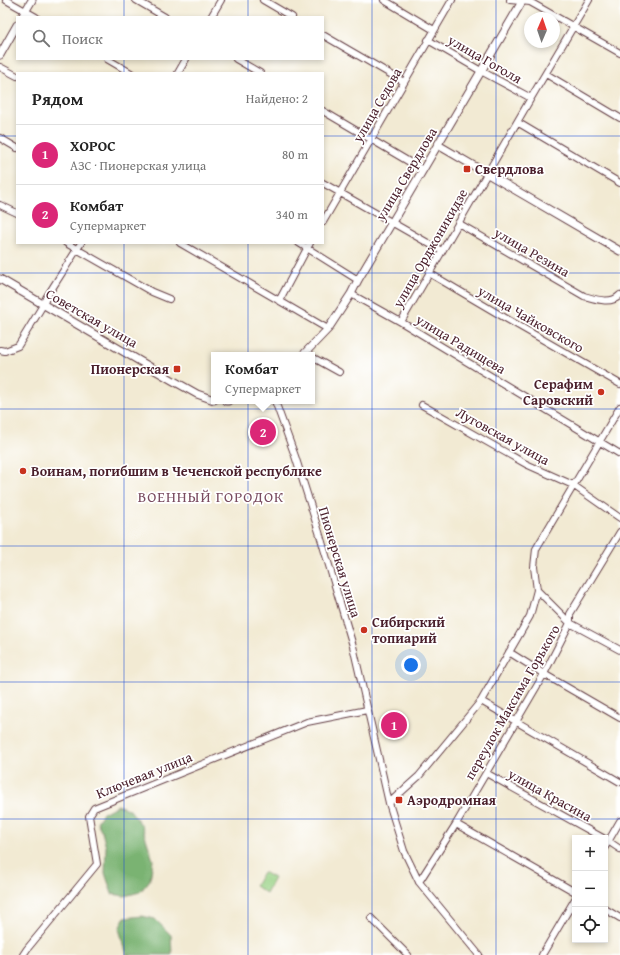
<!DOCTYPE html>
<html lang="ru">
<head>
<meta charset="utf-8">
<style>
	:root { --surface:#fff; --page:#f2f2f2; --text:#222; --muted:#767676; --line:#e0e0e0; --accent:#db2777 }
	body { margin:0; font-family:"Gentium Book Plus",serif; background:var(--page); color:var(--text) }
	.controls { position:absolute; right:12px; bottom:12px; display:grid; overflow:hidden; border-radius:0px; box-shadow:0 2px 6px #0003 }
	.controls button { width:36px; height:36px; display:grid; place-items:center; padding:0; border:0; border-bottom:1px solid var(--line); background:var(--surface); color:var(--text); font:20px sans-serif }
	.compass { position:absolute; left:524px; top:12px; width:36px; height:36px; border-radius:50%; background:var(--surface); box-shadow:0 2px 6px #0003; rotate:2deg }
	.you { position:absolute; left:411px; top:665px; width:14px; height:14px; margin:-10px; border:3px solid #fff; border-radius:50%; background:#1a73e8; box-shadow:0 0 0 6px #1a73e833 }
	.badge { display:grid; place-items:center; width:26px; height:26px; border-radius:50%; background:var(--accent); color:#fff; font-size:13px; font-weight:700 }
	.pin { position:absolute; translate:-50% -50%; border:2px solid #fff; box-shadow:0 1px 4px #0006 }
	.popup { position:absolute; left:211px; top:352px; width:104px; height:52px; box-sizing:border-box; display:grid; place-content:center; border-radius:0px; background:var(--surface); filter:drop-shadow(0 1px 3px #0005); font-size:13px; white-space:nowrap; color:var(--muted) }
	.popup b { font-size:15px; color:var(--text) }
	.popup::after { content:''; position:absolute; left:50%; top:100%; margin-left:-8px; border:8px solid transparent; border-top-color:var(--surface) }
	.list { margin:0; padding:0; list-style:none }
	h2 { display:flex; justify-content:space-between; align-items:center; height:52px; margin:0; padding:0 16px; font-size:17px }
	h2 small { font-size:13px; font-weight:400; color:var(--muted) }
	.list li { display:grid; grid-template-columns:26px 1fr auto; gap:12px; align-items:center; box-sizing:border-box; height:60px; padding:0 16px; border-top:1px solid var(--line) }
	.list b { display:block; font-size:15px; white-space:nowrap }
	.list p { margin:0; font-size:13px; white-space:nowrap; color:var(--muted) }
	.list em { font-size:13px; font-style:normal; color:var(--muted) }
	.icon { flex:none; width:22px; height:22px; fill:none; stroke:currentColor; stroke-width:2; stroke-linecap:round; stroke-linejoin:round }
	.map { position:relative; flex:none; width:620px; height:955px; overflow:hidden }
	.search { position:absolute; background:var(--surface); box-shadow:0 2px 6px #0003; left:16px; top:16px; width:308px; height:44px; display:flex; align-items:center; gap:10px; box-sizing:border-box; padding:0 14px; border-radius:0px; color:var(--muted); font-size:15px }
	.panel { position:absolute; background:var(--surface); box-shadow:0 2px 6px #0003; left:16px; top:72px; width:308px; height:172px; border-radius:0px }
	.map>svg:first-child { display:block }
	.green { fill:#98d184; stroke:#717858 }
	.forest { fill:#7ab372; stroke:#62694e }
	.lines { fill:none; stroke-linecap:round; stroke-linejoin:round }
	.minor-casing { stroke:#633d44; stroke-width:8 }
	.tertiary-casing { stroke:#633d44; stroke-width:9 }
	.minor { stroke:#fff; stroke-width:6 }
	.tertiary { stroke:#fff; stroke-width:7 }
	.grid { fill:none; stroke:#1d4ed8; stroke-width:1; stroke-opacity:0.55 }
	.poi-dot { fill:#c8321e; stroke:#fff; stroke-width:1.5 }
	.labels { text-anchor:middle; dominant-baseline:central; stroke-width:3.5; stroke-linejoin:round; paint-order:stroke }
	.street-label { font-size:14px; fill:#4a1f2b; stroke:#fff }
	.poi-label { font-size:14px; font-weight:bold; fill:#4a1f2b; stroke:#fff; text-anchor:start }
	.neighbourhood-label { font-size:15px; letter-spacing:1px; fill:#7a4c60; stroke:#fff }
</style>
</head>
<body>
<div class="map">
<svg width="620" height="955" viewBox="0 0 620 955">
	<rect width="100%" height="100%" fill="#fff"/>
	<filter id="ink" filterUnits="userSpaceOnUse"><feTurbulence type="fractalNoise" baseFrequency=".025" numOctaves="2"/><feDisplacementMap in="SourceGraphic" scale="8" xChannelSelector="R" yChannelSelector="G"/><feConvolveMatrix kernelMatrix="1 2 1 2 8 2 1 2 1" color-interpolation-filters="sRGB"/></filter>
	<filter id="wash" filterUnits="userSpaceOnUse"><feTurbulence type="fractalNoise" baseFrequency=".012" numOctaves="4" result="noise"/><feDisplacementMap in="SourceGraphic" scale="16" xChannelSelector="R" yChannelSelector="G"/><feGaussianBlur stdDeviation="0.9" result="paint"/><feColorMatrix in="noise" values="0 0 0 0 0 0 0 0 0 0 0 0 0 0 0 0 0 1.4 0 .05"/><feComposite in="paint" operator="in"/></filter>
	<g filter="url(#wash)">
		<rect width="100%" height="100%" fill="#f2ead3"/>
		<path class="green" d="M 263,872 L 274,878 L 266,893 L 255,886 Z"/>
		<path class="forest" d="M 118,805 L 130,810 L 142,826 L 153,860 L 150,880 L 140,892 L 125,896 L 112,894 L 105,873 L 106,847 L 102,832 L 97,822 L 103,813 Z
			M 142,916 L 155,919 L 171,935 L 172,955 L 127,955 L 119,929 L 124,918 Z"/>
	</g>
	<g filter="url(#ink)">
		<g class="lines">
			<g class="minor-casing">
				<path id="minor" d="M 6,0 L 36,17
					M 136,0 L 165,17
					M 263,0 L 292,17
					M 384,0 L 434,30
					M 510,0 L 530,2 L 620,53
					M 211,17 L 221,0
					M 323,35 L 404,82
					M 428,40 L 481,71 L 531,98
					M 107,59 L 131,73
					M 236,59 L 260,73
					M 0,67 L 17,76
					M 178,73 L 186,59
					M 546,74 L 620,118
					M 323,111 L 423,170
					M 517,122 L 620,183
					M 0,138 L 17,148
					M 323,183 L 442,251
					M 0,205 L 17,213
					M 323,222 L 452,0
					M 458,223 L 584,296 C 595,299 611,305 620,295
					M 66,243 L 152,292 L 169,299
					M 180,243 L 321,325 L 328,329
					M 299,243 L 358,280
					M 429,273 L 507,319 L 620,384
					M 351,294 L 401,322 L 620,454
					M 279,301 L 310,243
					M 401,322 L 531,98 L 589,0
					M 0,350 L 5,351 L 18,346 L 43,305 L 46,298 L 81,243
					M 312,357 L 339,372
					M 275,401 L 295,456 L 319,532 L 353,646 L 389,803 L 404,851 L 419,882 L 479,955
					M 422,405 L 526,464 L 573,485 L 620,518
					M 537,590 L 570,623 L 620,650
					M 509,652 L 544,674 L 620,718
					M 481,701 L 620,782
					M 486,773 L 603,838
					M 389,803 L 419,776 L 481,701 L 530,616 L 537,590 L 534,567 L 536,549 L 620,407
					M 456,824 L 575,892
					M 605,839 L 620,849
					M 605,847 L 620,821
					M 419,882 L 456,824 L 544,674 L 570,623 L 570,614 L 620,532
					M 605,909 L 620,918
					M 371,918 L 408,955
					M 23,955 L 27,949 L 97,864 L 89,816 L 94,808 L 307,722 L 367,710
					M 542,955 L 575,899"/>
			</g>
			<g class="tertiary-casing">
				<path id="tertiary" d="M 22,17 L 32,0
					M 0,55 L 17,25
					M 438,145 L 620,251
					M 0,279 L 172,380 L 197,394 L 214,400
					M 303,355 L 328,329 L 351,294 L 358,280 L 523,0
					M 226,401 L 228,401"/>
			</g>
			<use href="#minor" class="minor"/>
			<use href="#tertiary" class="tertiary"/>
		</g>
	</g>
	<path class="grid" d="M 124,0 L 124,17M 248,0 L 248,17M 372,0 L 372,955M 496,0 L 496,955M 124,59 L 124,73M 248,59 L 248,73M 0,136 L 17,136M 323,136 L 620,136M 124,243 L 124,955M 248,243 L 248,955M 0,273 L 620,273M 0,409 L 620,409M 0,546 L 620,546M 0,682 L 620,682M 0,819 L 620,819"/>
	<g class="poi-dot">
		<rect x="463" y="165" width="8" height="8" rx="2"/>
		<rect x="173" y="365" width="8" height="8" rx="2"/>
		<circle cx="601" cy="392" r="4"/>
		<circle cx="23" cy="471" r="4"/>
		<circle cx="364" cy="630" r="4"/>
		<rect x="395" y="796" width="8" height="8" rx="2"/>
	</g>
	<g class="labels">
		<g class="street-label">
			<text transform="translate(485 59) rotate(30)">улица Гоголя</text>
			<text transform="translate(377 105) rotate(-60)">улица Седова</text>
			<text transform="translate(406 174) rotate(-59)">улица Свердлова</text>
			<text transform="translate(430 248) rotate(-60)">улица Орджоникидзе</text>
			<text transform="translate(532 252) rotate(30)">улица Резина</text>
			<text transform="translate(92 318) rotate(30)">Советская улица</text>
			<text transform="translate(531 319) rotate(30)">улица Чайковского</text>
			<text transform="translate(461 344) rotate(31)">улица Радищева</text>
			<text transform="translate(503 436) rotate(29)">Луговская улица</text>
			<text transform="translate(340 562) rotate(73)">Пионерская улица</text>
			<text transform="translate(512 702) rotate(-60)">переулок Максима Горького</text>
			<text transform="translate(144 775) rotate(-22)">Ключевая улица</text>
			<text transform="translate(550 795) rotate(29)">улица Красина</text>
		</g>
		<g class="poi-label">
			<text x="475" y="169">Свердлова</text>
			<text x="169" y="369" text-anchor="end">Пионерская</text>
			<text x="593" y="384" text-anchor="end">Серафим<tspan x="593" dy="16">Саровский</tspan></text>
			<text x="31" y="471">Воинам, погибшим в Чеченской республике</text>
			<text x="372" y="622">Сибирский<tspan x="372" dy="16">топиарий</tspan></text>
			<text x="407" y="800">Аэродромная</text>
		</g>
		<g class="neighbourhood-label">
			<text x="211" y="496">ВОЕННЫЙ ГОРОДОК</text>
		</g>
	</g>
</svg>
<div class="controls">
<button>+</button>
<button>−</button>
<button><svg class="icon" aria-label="locate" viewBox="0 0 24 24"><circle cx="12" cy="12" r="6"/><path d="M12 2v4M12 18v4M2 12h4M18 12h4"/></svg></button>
</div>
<svg class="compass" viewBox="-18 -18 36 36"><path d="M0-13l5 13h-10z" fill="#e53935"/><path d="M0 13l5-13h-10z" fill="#767676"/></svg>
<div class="you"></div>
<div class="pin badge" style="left:394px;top:725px">1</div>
<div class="pin badge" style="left:263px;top:432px">2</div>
<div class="popup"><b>Комбат</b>Супермаркет</div>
<div class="search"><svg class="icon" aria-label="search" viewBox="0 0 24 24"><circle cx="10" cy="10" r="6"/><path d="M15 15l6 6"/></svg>Поиск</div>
<section class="panel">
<h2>Рядом<small>Найдено: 2</small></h2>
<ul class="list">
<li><span class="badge">1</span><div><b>ХОРОС</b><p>АЗС · Пионерская улица</p></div><em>80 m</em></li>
<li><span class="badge">2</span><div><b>Комбат</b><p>Супермаркет</p></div><em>340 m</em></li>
</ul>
</section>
</div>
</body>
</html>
